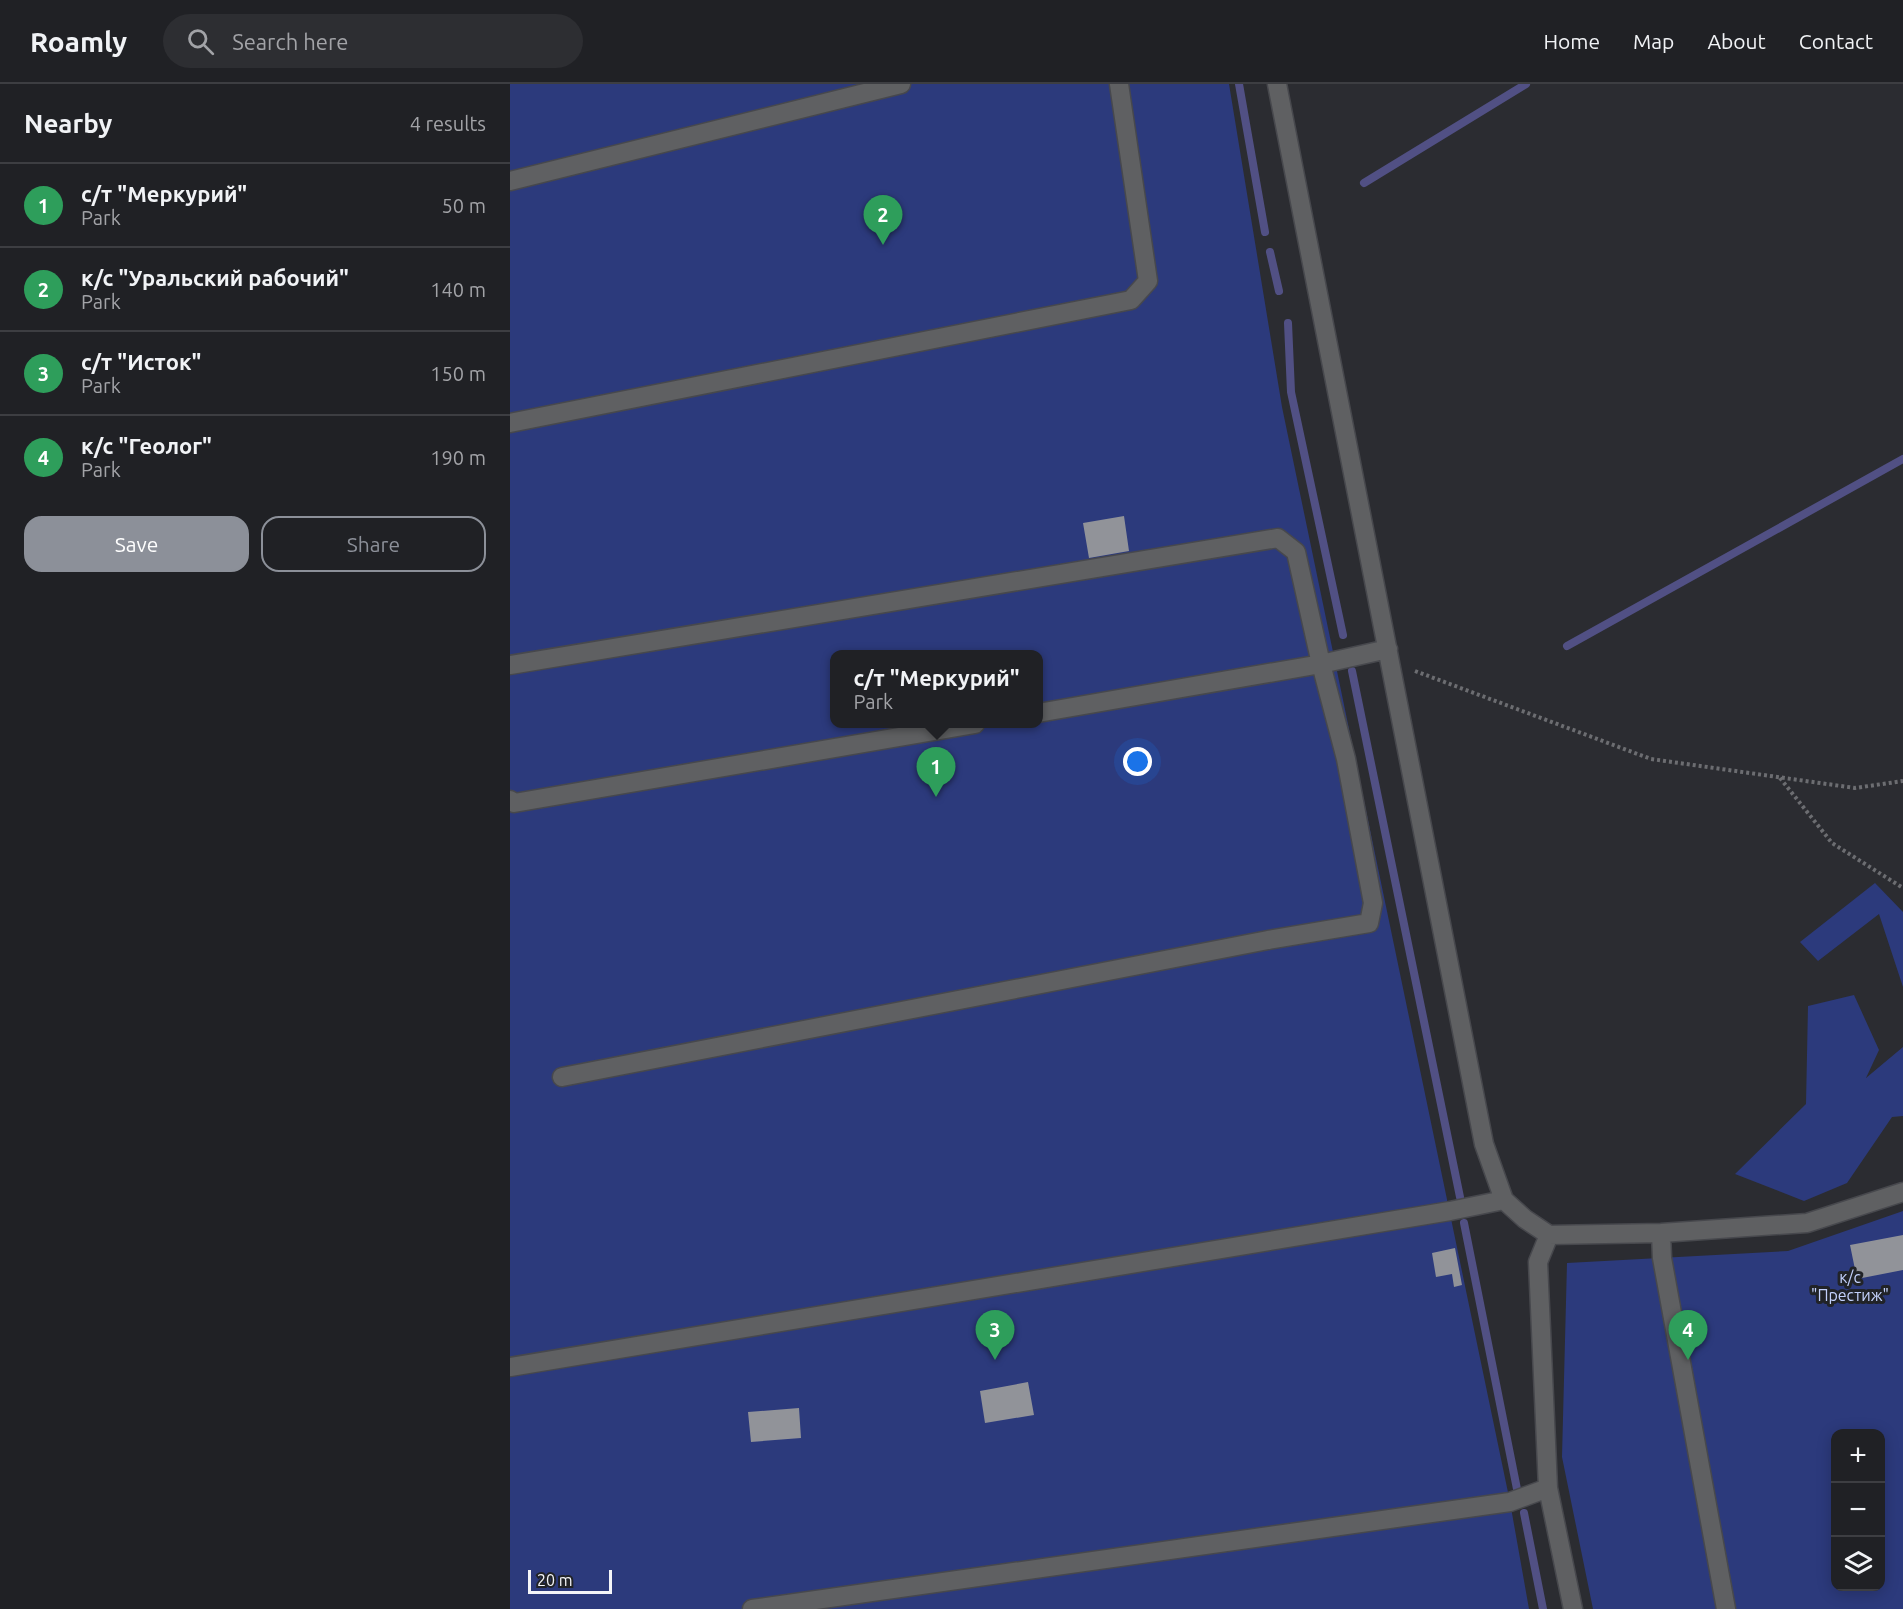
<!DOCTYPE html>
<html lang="en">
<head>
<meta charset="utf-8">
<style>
	:root { --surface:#202125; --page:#2d2e32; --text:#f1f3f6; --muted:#a2a3a7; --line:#3d3e42; --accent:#8c9099 }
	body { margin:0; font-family:Ubuntu,sans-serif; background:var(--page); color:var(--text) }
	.controls { position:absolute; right:18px; bottom:18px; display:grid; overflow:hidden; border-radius:12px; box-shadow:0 3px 15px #0003 }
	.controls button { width:54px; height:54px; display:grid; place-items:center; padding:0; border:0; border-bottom:2px solid var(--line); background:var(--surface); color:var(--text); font:30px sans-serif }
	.scale { position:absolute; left:18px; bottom:15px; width:84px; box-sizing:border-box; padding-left:6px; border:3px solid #f4f5f8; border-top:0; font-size:16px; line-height:21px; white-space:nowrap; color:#f4f5f8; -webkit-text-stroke:4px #212327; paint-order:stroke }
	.you { position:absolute; left:628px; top:678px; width:21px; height:21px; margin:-15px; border:4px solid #fff; border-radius:50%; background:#1a73e8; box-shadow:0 0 0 9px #1a73e833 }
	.badge { display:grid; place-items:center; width:39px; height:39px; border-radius:50%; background:var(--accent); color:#fff; font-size:20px; font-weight:700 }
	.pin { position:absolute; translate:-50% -50px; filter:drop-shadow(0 2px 3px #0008) }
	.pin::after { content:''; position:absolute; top:32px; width:21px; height:18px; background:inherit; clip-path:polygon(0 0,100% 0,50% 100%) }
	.popup { position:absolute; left:320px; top:566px; width:213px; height:78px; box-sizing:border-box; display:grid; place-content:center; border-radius:12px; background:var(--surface); filter:drop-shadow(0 2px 4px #0005); font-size:20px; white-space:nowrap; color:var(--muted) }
	.popup b { font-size:22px; color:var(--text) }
	.popup::after { content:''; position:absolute; left:50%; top:100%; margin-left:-12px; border:12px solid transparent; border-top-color:var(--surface) }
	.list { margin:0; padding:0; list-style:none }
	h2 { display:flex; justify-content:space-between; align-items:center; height:78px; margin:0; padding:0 24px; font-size:26px }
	h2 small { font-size:20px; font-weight:400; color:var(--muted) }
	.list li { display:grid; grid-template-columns:39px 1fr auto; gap:18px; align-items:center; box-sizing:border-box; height:84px; padding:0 24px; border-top:2px solid var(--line) }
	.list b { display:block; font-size:22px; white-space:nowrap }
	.list p { margin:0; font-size:20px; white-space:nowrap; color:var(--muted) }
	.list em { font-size:20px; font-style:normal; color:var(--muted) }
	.actions { display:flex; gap:12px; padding:18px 24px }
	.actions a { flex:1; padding:14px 0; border:2px solid var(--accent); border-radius:18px; text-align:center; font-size:21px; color:var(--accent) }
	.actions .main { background:var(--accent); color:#fff }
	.icon { flex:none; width:33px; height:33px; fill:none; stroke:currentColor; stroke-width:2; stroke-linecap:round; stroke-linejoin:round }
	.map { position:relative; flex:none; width:1393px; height:1525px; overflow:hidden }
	header { display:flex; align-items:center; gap:36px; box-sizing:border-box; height:84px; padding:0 30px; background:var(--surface); border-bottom:2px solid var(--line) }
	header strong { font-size:28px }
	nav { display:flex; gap:33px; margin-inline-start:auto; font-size:21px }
	.search { width:420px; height:54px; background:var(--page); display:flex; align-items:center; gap:15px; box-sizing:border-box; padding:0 21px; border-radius:33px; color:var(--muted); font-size:22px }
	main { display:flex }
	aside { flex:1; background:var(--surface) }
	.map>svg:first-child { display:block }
	.green { fill:#2c3a7c; fill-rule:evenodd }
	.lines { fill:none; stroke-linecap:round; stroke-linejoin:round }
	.stream { stroke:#515084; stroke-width:8 }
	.building { fill:#919399 }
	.minor-casing { stroke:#47484d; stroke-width:21 }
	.path { stroke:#6c6d71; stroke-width:4; stroke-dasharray:3 3; stroke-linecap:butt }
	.minor { stroke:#5f6062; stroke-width:18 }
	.labels { text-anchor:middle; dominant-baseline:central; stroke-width:6; stroke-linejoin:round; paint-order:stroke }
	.park-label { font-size:16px; fill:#c3d1fc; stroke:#212327 }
</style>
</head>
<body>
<header>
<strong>Roamly</strong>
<div class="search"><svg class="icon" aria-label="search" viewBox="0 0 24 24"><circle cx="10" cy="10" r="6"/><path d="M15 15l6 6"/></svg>Search here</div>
<nav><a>Home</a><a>Map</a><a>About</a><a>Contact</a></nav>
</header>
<main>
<aside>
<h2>Nearby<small>4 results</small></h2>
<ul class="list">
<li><span class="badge" style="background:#2e9e5b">1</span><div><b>с/т &quot;Меркурий&quot;</b><p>Park</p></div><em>50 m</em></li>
<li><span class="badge" style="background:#2e9e5b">2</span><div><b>к/с &quot;Уральский рабочий&quot;</b><p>Park</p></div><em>140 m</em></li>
<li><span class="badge" style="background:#2e9e5b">3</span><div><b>с/т &quot;Исток&quot;</b><p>Park</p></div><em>150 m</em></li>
<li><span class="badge" style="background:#2e9e5b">4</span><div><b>к/с &quot;Геолог&quot;</b><p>Park</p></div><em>190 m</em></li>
</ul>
<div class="actions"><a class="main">Save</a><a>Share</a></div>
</aside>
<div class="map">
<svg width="1393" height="1525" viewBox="0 0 1393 1525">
	<rect width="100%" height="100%" fill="#2b2c31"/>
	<path class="green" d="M 0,0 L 719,0 L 772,323 L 1000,1418 L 1019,1525 L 0,1525 ZM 324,570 L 528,570 L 528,640 L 324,640 Z
		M 1365,799 L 1393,828 L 1393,903 L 1369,830 L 1308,877 L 1290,858 Z
		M 1344,911 L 1369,966 L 1356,994 L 1393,963 L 1393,1032 L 1382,1033 L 1337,1099 L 1294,1117 L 1225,1090 L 1296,1020 L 1298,922 Z
		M 1393,1127 L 1393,1525 L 1083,1525 L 1052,1373 L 1057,1179 L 1278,1167 ZM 1326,1350 L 1370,1350 L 1370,1502 L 1326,1502 Z"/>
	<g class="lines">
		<path class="stream" d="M 729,0 L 755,148
			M 854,99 L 1016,0
			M 760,168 L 769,207
			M 778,239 L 781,308 L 833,551
			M 1057,562 L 1393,375
			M 842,587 L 950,1113
			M 954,1139 L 1007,1405
			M 1014,1429 L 1033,1525"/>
	</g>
	<path class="building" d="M 614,432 L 619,467 L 579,474 L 573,439 Z
		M 1393,1151 L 1393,1186 L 1347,1195 L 1340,1161 Z
		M 945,1164 L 952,1201 L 944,1203 L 942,1190 L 926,1193 L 922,1169 Z
		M 518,1298 L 524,1331 L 475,1339 L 470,1307 Z
		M 289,1324 L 291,1354 L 241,1358 L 238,1328 Z"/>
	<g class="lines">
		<g class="minor-casing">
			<path id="minor" d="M 767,0 L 974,1060 L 994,1116 L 1015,1135 L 1039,1151 L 1151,1149 L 1297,1139 L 1393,1108
				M 0,97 L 391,0
				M 0,339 L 621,216 L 638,197 L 609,0
				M 0,581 L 768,454 L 786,468 L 811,580 L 836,675 L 863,819 L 859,839 L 758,856 L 52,993
				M 528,629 L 811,580 L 878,565
				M 0,716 L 4,719 L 465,640
				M 1151,1149 L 1152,1174 L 1216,1525
				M 1039,1151 L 1028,1178 L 1038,1404 L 1063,1525
				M 0,1283 L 940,1127 L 994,1116
				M 242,1525 L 1000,1418 L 1038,1404"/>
		</g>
		<path class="path" d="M 905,587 L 1141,675 L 1345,704 L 1393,697
			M 1270,694 L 1322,759 L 1393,804"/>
		<use href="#minor" class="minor"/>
	</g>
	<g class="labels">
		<g class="park-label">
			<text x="1340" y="1193">к/с<tspan x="1340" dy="18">"Престиж"</tspan></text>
		</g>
	</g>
</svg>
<div class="controls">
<button>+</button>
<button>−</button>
<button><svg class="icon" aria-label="layers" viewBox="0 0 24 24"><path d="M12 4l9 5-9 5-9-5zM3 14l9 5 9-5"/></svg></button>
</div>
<div class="scale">20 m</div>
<div class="you"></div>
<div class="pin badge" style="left:426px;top:713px;background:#2e9e5b">1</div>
<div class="popup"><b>с/т &quot;Меркурий&quot;</b>Park</div>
<div class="pin badge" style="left:373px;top:161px;background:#2e9e5b">2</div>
<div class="pin badge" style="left:485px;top:1276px;background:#2e9e5b">3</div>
<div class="pin badge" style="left:1178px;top:1276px;background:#2e9e5b">4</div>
</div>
</main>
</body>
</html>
